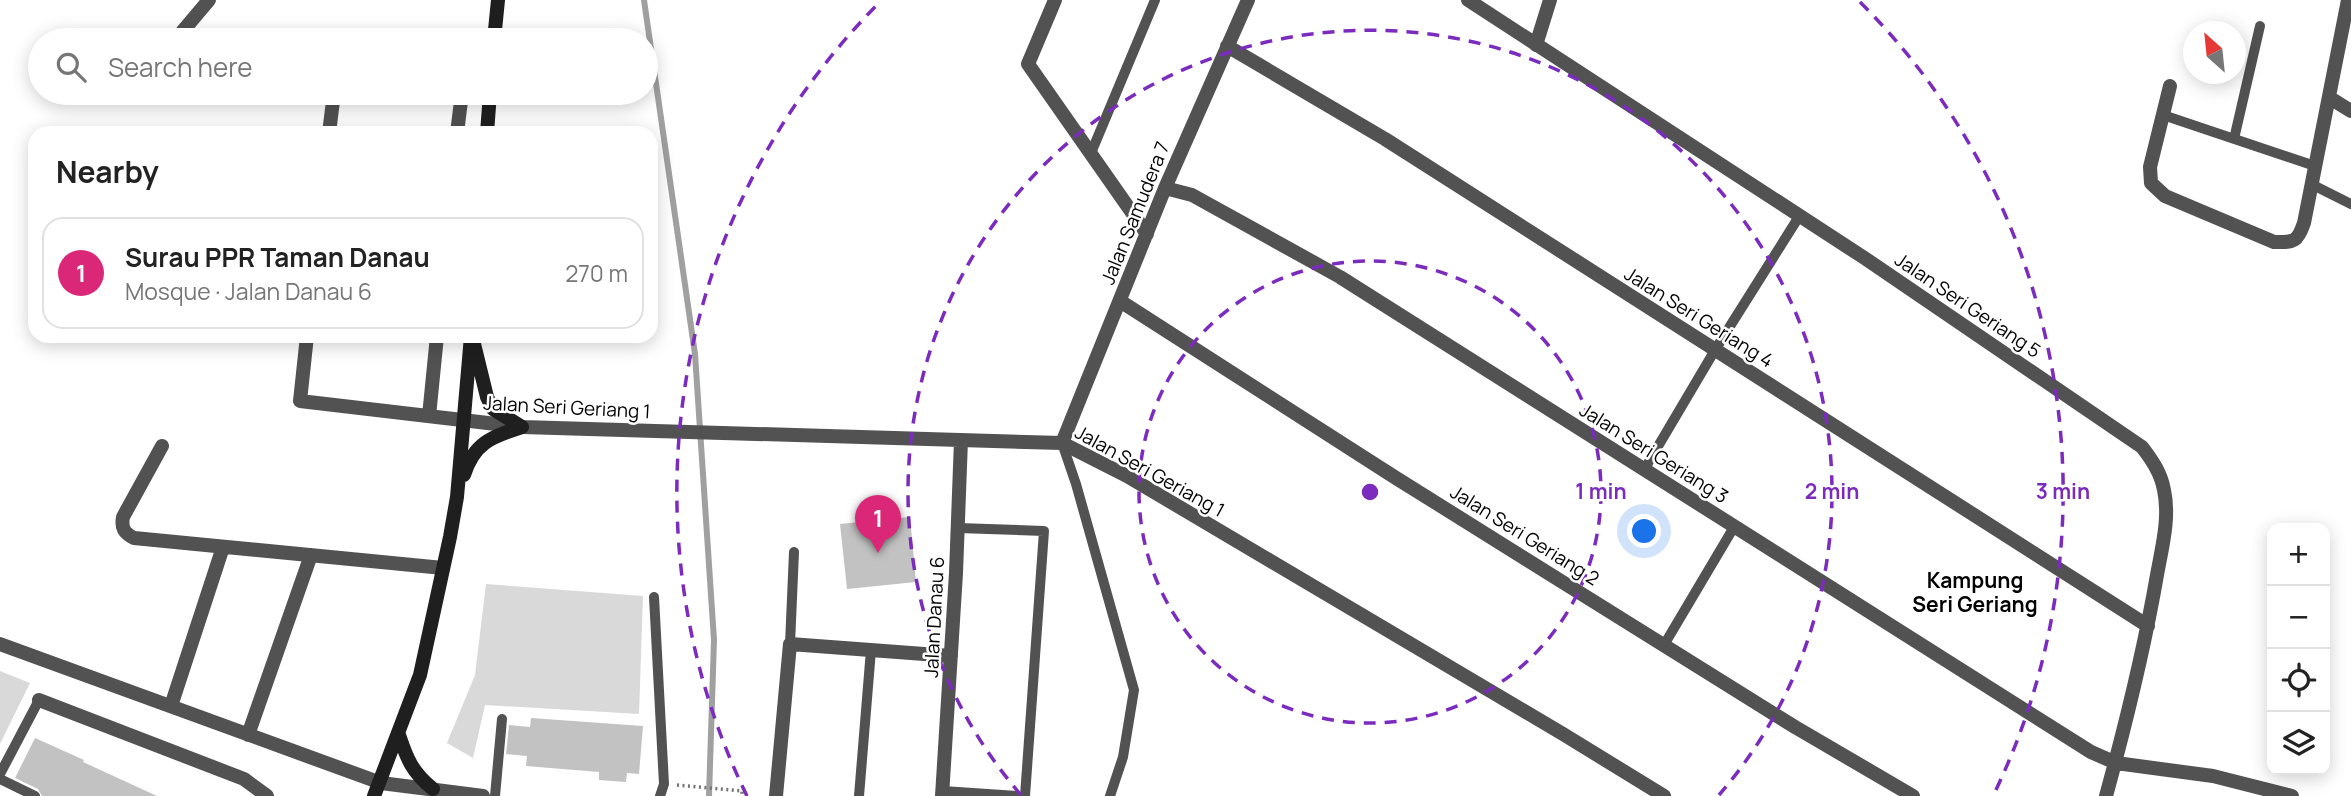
<!DOCTYPE html>
<html lang="en">
<head>
<meta charset="utf-8">
<style>
	:root { --surface:#fff; --page:#f6f6f6; --text:#222; --muted:#767676; --line:#e0e0e0; --accent:#db2777 }
	body { margin:0; font-family:Manrope,sans-serif; background:var(--page); color:var(--text) }
	.controls { position:absolute; right:21px; bottom:21px; display:grid; overflow:hidden; border-radius:14px; box-shadow:0 4px 18px #0003 }
	.controls button { width:63px; height:63px; display:grid; place-items:center; padding:0; border:0; border-bottom:2px solid var(--line); background:var(--surface); color:var(--text); font:35px sans-serif }
	.compass { position:absolute; left:2183px; top:21px; width:63px; height:63px; border-radius:50%; background:var(--surface); box-shadow:0 4px 18px #0003; rotate:333deg }
	.you { position:absolute; left:1645px; top:532px; width:24px; height:24px; margin:-18px; border:5px solid #fff; border-radius:50%; background:#1a73e8; box-shadow:0 0 0 10px #1a73e833 }
	.badge { display:grid; place-items:center; width:46px; height:46px; border-radius:50%; background:var(--accent); color:#fff; font-size:23px; font-weight:700 }
	.pin { position:absolute; translate:-50% -58px; filter:drop-shadow(0 2px 4px #0008) }
	.pin::after { content:''; position:absolute; top:37px; width:24px; height:21px; background:inherit; clip-path:polygon(0 0,100% 0,50% 100%) }
	.list { margin:0; padding:0; list-style:none }
	h2 { display:flex; justify-content:space-between; align-items:center; height:91px; margin:0; padding:0 28px; font-size:30px }
	h2 small { font-size:23px; font-weight:400; color:var(--muted) }
	.list li { display:grid; grid-template-columns:46px 1fr auto; gap:21px; align-items:center; box-sizing:border-box; height:112px; margin:0 14px 14px; padding:0 14px; border:2px solid var(--line); border-radius:21px }
	.list b { display:block; font-size:26px; white-space:nowrap }
	.list p { margin:0; font-size:23px; white-space:nowrap; color:var(--muted) }
	.list em { font-size:23px; font-style:normal; color:var(--muted) }
	.icon { flex:none; width:38px; height:38px; fill:none; stroke:currentColor; stroke-width:2; stroke-linecap:round; stroke-linejoin:round }
	.map { position:relative; flex:none; width:2351px; height:796px; overflow:hidden }
	.search { position:absolute; background:var(--surface); box-shadow:0 4px 18px #0003; left:28px; top:28px; width:630px; height:77px; display:flex; align-items:center; gap:18px; box-sizing:border-box; padding:0 24px; border-radius:38px; color:var(--muted); font-size:26px }
	.panel { position:absolute; background:var(--surface); box-shadow:0 4px 18px #0003; left:28px; top:126px; width:630px; height:217px; border-radius:21px }
	.map>svg:first-child { display:block }
	.green { fill:#d9d9d9 }
	.lines { fill:none; stroke-linecap:round; stroke-linejoin:round }
	.stream { stroke:#a0a0a0; stroke-width:6 }
	.building { fill:#c2c2c2 }
	.path { stroke:#747474; stroke-width:3.5; stroke-dasharray:2 3.5; stroke-linecap:butt }
	.lane { stroke:#525252; stroke-width:10 }
	.street { stroke:#525252; stroke-width:14 }
	.secondary { stroke:#1f1f1f; stroke-width:14 }
	.ring { fill:none; stroke:#7b2cbf; stroke-width:3.5; stroke-dasharray:12 9 }
	.labels { text-anchor:middle; dominant-baseline:central; stroke-width:5; stroke-linejoin:round; paint-order:stroke }
	.street-label { font-size:19px; fill:#000; stroke:#fff }
	.neighbourhood-label { font-size:21px; font-weight:bold; fill:#000; stroke:#fff }
	.centre { fill:#7b2cbf; stroke:#fff; stroke-width:3.5 }
	.ring-label { font-size:21px; text-anchor:middle; font-weight:bold; fill:#7b2cbf; stroke:#fff; stroke-width:5; stroke-linejoin:round; paint-order:stroke }
</style>
</head>
<body>
<div class="map">
<svg width="2351" height="796" viewBox="0 0 2351 796">
	<rect width="100%" height="100%" fill="#fff"/>
	<path class="green" d="M 486,584 L 643,596 L 639,714 L 485,705 L 473,758 L 447,743 L 475,675 Z
		M 0,671 L 30,683 L 0,744 Z"/>
	<g class="lines">
		<path class="stream" d="M 644,0 L 695,354 L 714,640 L 709,796"/>
	</g>
	<path class="building" d="M 910,517 L 916,582 L 847,589 L 840,524 Z
		M 531,718 L 643,726 L 639,774 L 627,773 L 626,782 L 599,780 L 599,772 L 526,766 L 527,756 L 506,754 L 509,725 L 530,727 Z
		M 35,738 L 84,760 L 83,762 L 157,796 L 42,796 L 38,789 L 15,778 Z"/>
	<g class="lines">
		<path class="path" d="M 677,785 L 742,791 L 742,796"/>
		<path class="lane" d="M 2163,115 L 2315,166
			M 2234,139 L 2260,26
			M 1091,153 L 1155,0
			M 2311,184 L 2351,204
			M 1062,443 L 1076,484 L 1134,690 L 1123,757 L 1110,796
			M 1644,470 L 1715,350 L 1800,215
			M 958,528 L 1044,531 L 1025,796
			M 654,597 L 664,784 L 660,796
			M 790,644 L 794,552
			M 1664,645 L 1734,527
			M 0,774 L 39,700
			M 0,779 L 35,796
			M 943,791 L 1017,796
			M 495,796 L 502,719
			M 859,796 L 871,650"/>
		<path class="street" d="M 1055,0 L 1028,64 L 1147,234
			M 1468,0 L 1863,257 L 2142,447 C 2152,460 2161,473 2164,490 C 2170,518 2162,547 2157,575 C 2144,650 2126,723 2106,796
			M 182,32 L 209,0
			M 1536,45 L 1550,0
			M 1227,46 L 1385,139 L 2148,626
			M 2170,86 L 2150,167 L 2151,183 L 2165,196 L 2274,242 C 2294,242 2297,243 2304,223 L 2348,0
			M 2330,98 L 2351,111
			M 329,133 L 334,93
			M 457,133 L 462,93
			M 1165,188 L 1192,195 L 1340,277 L 2091,752 L 2116,763 L 2213,776 L 2292,796
			M 1120,301 L 1396,478 L 1795,727 L 1913,796
			M 307,336 L 300,401 L 522,427 L 1062,443 L 1127,476 L 1563,734 L 1664,796
			M 429,416 L 437,336
			M 1062,443 L 1165,188 L 1248,0
			M 162,446 L 123,517 C 121,528 124,533 134,538 L 443,568
			M 0,644 L 381,783 L 483,796
			M 39,700 L 244,779 L 267,796
			M 171,706 L 223,547
			M 248,735 L 311,555
			M 776,796 L 790,644 L 951,656
			M 942,796 L 956,573 L 961,440"/>
		<path class="secondary" d="M 494,40 L 498,0
			M 487,133 L 490,93
			M 474,344 L 487,397 L 493,409 L 522,427
			M 464,475 C 474,443 491,437 522,427
			M 399,735 C 407,759 412,772 433,789
			M 374,796 L 420,675 L 450,537 L 457,497 L 471,336"/>
	</g>
	<g class="ring">
		<circle cx="1370" cy="492" r="231"/>
		<path d="M1021 795A462 462 0 1 1 1719 795"/>
		<path d="M747 796A693 693 0 0 1 880 2M1860 2A693 693 0 0 1 1993 796"/>
	</g>
	<g class="labels">
		<g class="street-label">
			<text transform="translate(1135 213) rotate(-68)">Jalan Samudera 7</text>
			<text transform="translate(1968 305) rotate(34)">Jalan Seri Geriang 5</text>
			<text transform="translate(1699 317) rotate(32)">Jalan Seri Geriang 4</text>
			<text transform="translate(567 407) rotate(3)">Jalan Seri Geriang 1</text>
			<text transform="translate(1654 453) rotate(32)">Jalan Seri Geriang 3</text>
			<text transform="translate(1150 471) rotate(29)">Jalan Seri Geriang 1</text>
			<text transform="translate(1525 535) rotate(32)">Jalan Seri Geriang 2</text>
			<text transform="translate(934 617) rotate(-87)">Jalan Danau 6</text>
		</g>
		<g class="neighbourhood-label">
			<text x="1975" y="580">Kampung<tspan x="1975" dy="24">Seri Geriang</tspan></text>
		</g>
	</g>
	<circle cx="1370" cy="492" r="10" class="centre"/>
	<g class="ring-label">
		<text x="1601" y="499">1 min</text>
		<text x="1832" y="499">2 min</text>
		<text x="2063" y="499">3 min</text>
	</g>
</svg>
<div class="controls">
<button>+</button>
<button>−</button>
<button><svg class="icon" aria-label="locate" viewBox="0 0 24 24"><circle cx="12" cy="12" r="6"/><path d="M12 2v4M12 18v4M2 12h4M18 12h4"/></svg></button>
<button><svg class="icon" aria-label="layers" viewBox="0 0 24 24"><path d="M12 4l9 5-9 5-9-5zM3 14l9 5 9-5"/></svg></button>
</div>
<svg class="compass" viewBox="-18 -18 36 36"><path d="M0-13l5 13h-10z" fill="#e53935"/><path d="M0 13l5-13h-10z" fill="#767676"/></svg>
<div class="you"></div>
<div class="pin badge" style="left:878px;top:553px">1</div>
<div class="search"><svg class="icon" aria-label="search" viewBox="0 0 24 24"><circle cx="10" cy="10" r="6"/><path d="M15 15l6 6"/></svg>Search here</div>
<section class="panel">
<h2>Nearby<small></small></h2>
<ul class="list">
<li><span class="badge">1</span><div><b>Surau PPR Taman Danau</b><p>Mosque · Jalan Danau 6</p></div><em>270 m</em></li>
</ul>
</section>
</div>
</body>
</html>
